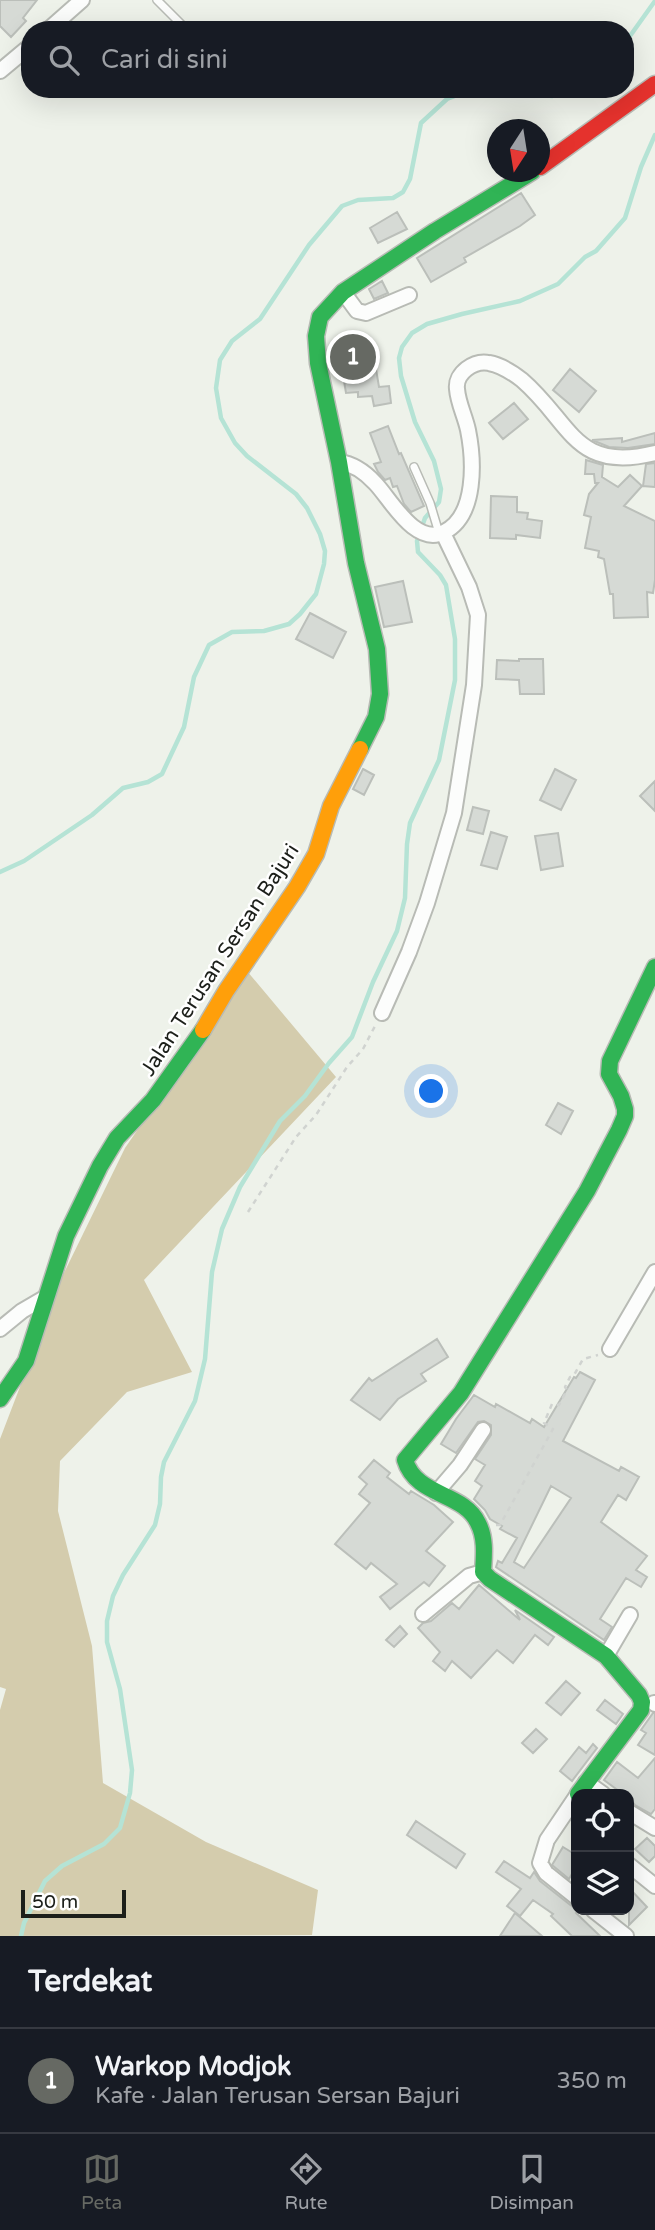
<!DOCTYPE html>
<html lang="id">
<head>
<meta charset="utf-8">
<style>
	:root { --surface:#171b24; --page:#20242c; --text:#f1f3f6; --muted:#9ea1a6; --line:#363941; --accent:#666963 }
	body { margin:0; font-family:"Varela Round",sans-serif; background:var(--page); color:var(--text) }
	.controls { position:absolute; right:21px; bottom:21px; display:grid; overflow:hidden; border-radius:14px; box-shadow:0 7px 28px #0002 }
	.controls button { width:63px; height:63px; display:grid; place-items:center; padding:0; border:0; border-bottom:2px solid var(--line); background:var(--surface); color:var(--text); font:35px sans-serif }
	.compass { position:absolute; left:487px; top:119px; width:63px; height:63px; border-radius:50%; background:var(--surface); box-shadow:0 7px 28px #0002; rotate:192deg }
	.scale { position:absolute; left:21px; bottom:18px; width:105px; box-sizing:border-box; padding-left:7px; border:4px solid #1c1f1a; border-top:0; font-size:19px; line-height:24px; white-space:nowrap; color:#1c1f1a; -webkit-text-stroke:5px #fff; paint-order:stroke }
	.you { position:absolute; left:432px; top:1092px; width:24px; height:24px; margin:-18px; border:5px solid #fff; border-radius:50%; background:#1a73e8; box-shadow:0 0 0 10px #1a73e833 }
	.badge { display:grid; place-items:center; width:46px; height:46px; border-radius:50%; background:var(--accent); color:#fff; font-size:23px; font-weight:700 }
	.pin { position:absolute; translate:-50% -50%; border:4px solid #fff; box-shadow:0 2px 7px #0006 }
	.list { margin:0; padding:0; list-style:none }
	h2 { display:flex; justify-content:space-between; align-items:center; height:91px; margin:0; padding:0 28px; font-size:30px }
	h2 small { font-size:23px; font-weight:400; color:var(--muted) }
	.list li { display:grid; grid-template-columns:46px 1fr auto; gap:21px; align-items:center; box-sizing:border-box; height:105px; padding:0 28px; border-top:2px solid var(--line) }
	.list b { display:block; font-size:26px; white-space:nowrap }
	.list p { margin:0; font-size:23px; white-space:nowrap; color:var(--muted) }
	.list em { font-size:23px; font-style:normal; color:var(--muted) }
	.icon { flex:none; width:38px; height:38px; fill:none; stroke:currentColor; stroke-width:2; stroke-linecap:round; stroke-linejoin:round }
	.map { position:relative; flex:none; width:655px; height:1936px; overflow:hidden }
	.search { position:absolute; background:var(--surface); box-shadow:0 7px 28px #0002; left:21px; right:21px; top:21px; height:77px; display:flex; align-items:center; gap:18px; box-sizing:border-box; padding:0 24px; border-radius:28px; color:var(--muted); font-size:26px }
	.sheet { height:196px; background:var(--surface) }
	nav { display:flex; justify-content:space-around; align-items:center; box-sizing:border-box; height:98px; border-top:2px solid var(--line); background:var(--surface); font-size:19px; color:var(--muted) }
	nav a { display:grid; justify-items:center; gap:4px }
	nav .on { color:var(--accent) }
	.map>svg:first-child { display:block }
	.forest { fill:#d4ccad }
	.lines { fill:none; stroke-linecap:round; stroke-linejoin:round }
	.stream { stroke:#b5e3d5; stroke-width:4.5 }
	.building { fill:#d6dad5; stroke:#bbbfba; stroke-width:2; fill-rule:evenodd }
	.lane-casing { stroke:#b8bbb5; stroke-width:10 }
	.street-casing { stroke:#b8bbb5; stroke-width:18 }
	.fast-casing { stroke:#b8bbb5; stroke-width:19 }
	.slow-casing { stroke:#b8bbb5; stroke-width:19 }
	.jam-casing { stroke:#b8bbb5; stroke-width:19 }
	.path { stroke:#d0d3d0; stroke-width:2.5; stroke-dasharray:5 5; stroke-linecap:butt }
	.lane { stroke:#fcfdfc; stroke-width:7 }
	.street { stroke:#fcfdfc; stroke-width:14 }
	.fast { stroke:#30b455; stroke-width:16 }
	.slow { stroke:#ff9f0a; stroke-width:16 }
	.jam { stroke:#e5322d; stroke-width:16 }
	.labels { text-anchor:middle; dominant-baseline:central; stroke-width:5; stroke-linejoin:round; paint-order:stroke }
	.street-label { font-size:21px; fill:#1c1f1a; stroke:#fff }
</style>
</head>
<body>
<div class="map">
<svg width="655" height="1936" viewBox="0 0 655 1936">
	<rect width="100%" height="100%" fill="#eef2ea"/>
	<path class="forest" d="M 247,971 L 336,1077 L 144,1280 L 192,1372 L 127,1392 L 60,1461 L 58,1511 L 92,1646 L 103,1783 L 206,1842 L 318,1890 L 312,1935 L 0,1936 L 0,1710 L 6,1689 L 0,1687 L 0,1439 L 62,1277 L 125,1148 Z"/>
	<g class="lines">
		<path class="stream" d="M 625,43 L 655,1
			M 0,872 L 24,861 L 92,815 L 123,788 L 148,782 L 162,774 L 184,727 L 194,677 L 209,645 L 232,632 L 264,631 L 289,624 L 300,614 L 316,594 L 324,564 L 325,551 L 320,534 L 307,508 L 296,494 L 247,456 L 235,443 L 221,418 L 216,388 L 220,360 L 232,341 L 260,319 L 309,245 L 342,206 L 358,200 L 393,198 L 403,192 L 410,179 L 421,123 L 447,99 L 473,89 L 552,96 L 563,89
			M 21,1936 L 24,1923 L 45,1881 L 62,1866 L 104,1844 L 120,1828 L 130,1793 L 132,1770 L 120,1689 L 107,1642 L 107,1621 L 113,1596 L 123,1575 L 155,1525 L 160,1504 L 161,1477 L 164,1462 L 195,1401 L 205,1359 L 212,1272 L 222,1229 L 240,1187 L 280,1121 L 305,1096 L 329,1063 L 352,1037 L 373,982 L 397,931 L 405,898 L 407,844 L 410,823 L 439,760 L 455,680 L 455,639 L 446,585 L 440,575 L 418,552 L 417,541 L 425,518 L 439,502 L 441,489 L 434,461 L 415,422 L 401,376 L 399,358 L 402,347 L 412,333 L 427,324 L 462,314 L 520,301 L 558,284 L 585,257 L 596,251 L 625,218 L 641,167 L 655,135"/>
	</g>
	<path class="building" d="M 0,0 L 37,0 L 23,18 L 26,21 L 11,37 L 0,26 Z
		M 521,193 L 535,215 L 520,226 L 464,258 L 466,262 L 431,282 L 417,258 Z
		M 397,212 L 407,229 L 378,243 L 370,228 Z
		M 382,281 L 388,293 L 374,299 L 369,289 Z
		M 363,347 L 368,370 L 376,369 L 379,387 L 389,386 L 391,403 L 374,406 L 372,396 L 358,397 L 358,392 L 346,393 L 339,351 Z
		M 570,369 L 596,391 L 579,412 L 553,390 Z
		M 514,403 L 528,419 L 503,439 L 489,423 Z
		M 388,426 L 399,454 L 401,453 L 424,506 L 411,512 L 404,504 L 397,486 L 393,487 L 390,478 L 385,480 L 378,472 L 374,464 L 381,462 L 370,433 Z
		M 655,433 L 655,444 L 628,448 L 609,447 L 592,440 L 622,438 L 622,442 Z
		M 586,460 L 603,465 L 602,477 L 618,487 L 630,475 L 642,486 L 624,506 L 655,521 L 655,580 L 653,593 L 647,592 L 648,617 L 614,618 L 613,594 L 610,594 L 604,559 L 598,557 L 599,551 L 585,548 L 591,517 L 584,515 L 589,494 L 598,483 L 595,483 L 594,474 L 585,474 Z
		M 655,463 L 655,487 L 643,486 L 646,464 Z
		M 491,496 L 517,497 L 517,512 L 528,513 L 527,519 L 542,521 L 540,538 L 516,535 L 516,539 L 490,538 Z
		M 403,581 L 412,622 L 384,627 L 375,587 Z
		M 310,613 L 346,632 L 333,658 L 296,639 Z
		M 519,659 L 543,659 L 544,694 L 520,694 L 519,680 L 496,679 L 497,660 L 519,661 Z
		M 363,769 L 374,775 L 364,795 L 353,789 Z
		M 555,769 L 576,780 L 561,810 L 540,800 Z
		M 655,781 L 655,811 L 640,796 Z
		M 473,807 L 489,811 L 483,834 L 467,830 Z
		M 491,832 L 507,837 L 497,869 L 481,865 Z
		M 558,833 L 563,866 L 541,870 L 535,836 Z
		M 558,1103 L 573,1111 L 561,1134 L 546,1125 Z
		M 437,1339 L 448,1357 L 421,1374 L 426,1381 L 398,1399 L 380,1420 L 351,1400 L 369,1378 L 372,1381 Z
		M 580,1372 L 595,1380 L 563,1441 L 619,1471 L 621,1467 L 639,1477 L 626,1500 L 618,1495 L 601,1522 L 647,1556 L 636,1570 L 647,1577 L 641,1587 L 626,1578 L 600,1619 L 612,1627 L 604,1640 L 496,1567 L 498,1561 L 502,1563 L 517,1538 L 500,1529 L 502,1526 L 490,1519 L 485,1510 L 474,1499 L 482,1486 L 475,1481 L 485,1465 L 475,1459 L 491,1435 L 491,1425 L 484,1421 L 478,1422 L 456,1453 L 441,1444 L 456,1419 L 474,1395 L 495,1407 L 496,1404 L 530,1423 L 532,1419 L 544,1427 L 574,1377 L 576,1378 ZM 551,1486 L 571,1498 L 524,1568 L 514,1562 Z
		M 374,1460 L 390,1473 L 387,1477 L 409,1494 L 411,1491 L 434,1505 L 453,1522 L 426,1551 L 445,1566 L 429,1586 L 424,1582 L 390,1609 L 380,1597 L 397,1584 L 371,1563 L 366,1569 L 335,1544 L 370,1503 L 359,1494 L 367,1484 L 359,1477 Z
		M 479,1585 L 520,1620 L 515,1610 L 554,1637 L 548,1645 L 535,1635 L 513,1663 L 497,1650 L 471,1678 L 452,1661 L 445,1671 L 433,1661 L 440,1652 L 418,1628 L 423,1623 L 431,1621 L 452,1603 L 459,1609 Z
		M 400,1626 L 407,1634 L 394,1647 L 386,1640 Z
		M 566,1681 L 580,1693 L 561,1715 L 546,1703 Z
		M 605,1700 L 623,1714 L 616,1724 L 597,1710 Z
		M 653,1713 L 655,1713 L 655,1755 L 638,1745 L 646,1733 L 641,1730 Z
		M 536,1729 L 547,1739 L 533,1753 L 522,1743 Z
		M 593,1744 L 597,1748 L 572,1781 L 560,1771 L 579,1747 L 586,1753 Z
		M 655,1758 L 655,1809 L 651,1814 L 635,1805 L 629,1799 L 629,1794 L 623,1794 L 604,1780 L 617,1762 L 638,1778 Z
		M 416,1821 L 465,1854 L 456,1868 L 407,1835 Z
		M 647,1838 L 655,1846 L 655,1856 L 649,1862 L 635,1849 Z
		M 563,1847 L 576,1855 L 576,1867 L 569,1879 L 552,1865 Z
		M 504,1861 L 530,1878 L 534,1872 L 540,1881 L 578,1911 L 576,1913 L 600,1936 L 572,1936 L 551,1916 L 553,1914 L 533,1900 L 520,1916 L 507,1906 L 521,1889 L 496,1872 Z
		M 629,1888 L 647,1907 L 629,1925 Z
		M 515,1913 L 542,1936 L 500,1936 Z"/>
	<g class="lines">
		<g class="lane-casing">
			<path id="lane" d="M 157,0 L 187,30
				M 414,467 L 430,503 L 439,533"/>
		</g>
		<g class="street-casing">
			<path id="street" d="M 48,30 L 82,0
				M 0,71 L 30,46
				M 343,292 L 357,311 L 366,313 L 409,295
				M 339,462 C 354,464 365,472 375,483 C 390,498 415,547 444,532 C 477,516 474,460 468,430 C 465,416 458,403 457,389 C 455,373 474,360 489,363 C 501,365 513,373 522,380 C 572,423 574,473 655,453
				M 382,1013 L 409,952 L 427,903 L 454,813 L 474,685 L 478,615 L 469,587 L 443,533
				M 0,1329 L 22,1311 L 46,1297
				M 610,1349 L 655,1272
				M 436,1493 L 460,1465 L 483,1430
				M 423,1614 L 469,1576 L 483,1572
				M 606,1656 L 630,1615
				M 654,1703 L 655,1704
				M 586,1782 L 603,1794
				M 576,1797 L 547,1840 L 540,1863 L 546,1873 L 576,1897
				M 629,1812 L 655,1828
				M 629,1865 L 655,1886
				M 593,1910 L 626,1936"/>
		</g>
		<g class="fast-casing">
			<path id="fast" d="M 360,749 L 376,717 L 380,694 L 377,649 L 356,563 L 339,462 L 318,363 L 316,336 L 320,317 L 343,292 L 435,231 L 532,172
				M 0,1399 L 26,1361 L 66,1236 L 100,1166 L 117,1138 L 153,1100 L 203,1030
				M 578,1794 L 641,1710 L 642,1702 L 639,1695 L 606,1656 L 490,1579 L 483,1572 C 484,1556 486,1538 478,1523 C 464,1492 416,1497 405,1460 L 461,1393 L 587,1191 L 619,1130 L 625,1116 L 625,1109 L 621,1096 L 609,1074 L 610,1061 L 655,967"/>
		</g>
		<g class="slow-casing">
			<path id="slow" d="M 203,1030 L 226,991 L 297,887 L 316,854 L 331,806 L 360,749"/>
		</g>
		<g class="jam-casing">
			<path id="jam" d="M 540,167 L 655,84"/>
		</g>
		<path class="path" d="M 248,1212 L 296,1137 L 316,1115 L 347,1067 L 363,1049 L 375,1026
			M 496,1525 L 500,1525 L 553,1429 L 544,1423 L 552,1404 L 559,1405 L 567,1390 L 565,1387 L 570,1377 L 574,1375 L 583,1359 L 598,1355"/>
		<use href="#lane" class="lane"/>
		<use href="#street" class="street"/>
		<use href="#fast" class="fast"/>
		<use href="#slow" class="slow"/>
		<use href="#jam" class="jam"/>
	</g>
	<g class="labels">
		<g class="street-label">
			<text transform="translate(220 960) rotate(-57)">Jalan Terusan Sersan Bajuri</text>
		</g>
	</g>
</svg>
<div class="controls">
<button><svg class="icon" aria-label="locate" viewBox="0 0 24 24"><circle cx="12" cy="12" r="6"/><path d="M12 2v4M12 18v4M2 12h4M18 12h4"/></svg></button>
<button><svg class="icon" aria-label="layers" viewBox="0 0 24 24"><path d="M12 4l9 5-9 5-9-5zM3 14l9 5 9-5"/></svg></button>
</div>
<svg class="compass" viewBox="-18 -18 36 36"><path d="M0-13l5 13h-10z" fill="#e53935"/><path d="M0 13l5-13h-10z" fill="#9ea1a6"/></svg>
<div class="scale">50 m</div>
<div class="you"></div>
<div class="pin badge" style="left:353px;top:357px">1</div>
<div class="search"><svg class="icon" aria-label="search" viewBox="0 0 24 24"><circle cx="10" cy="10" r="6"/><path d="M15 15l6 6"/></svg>Cari di sini</div>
</div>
<section class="sheet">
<h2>Terdekat<small></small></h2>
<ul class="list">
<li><span class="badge">1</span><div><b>Warkop Modjok</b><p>Kafe · Jalan Terusan Sersan Bajuri</p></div><em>350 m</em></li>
</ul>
</section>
<nav>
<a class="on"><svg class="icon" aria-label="map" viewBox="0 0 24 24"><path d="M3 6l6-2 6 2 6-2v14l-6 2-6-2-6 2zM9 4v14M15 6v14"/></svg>Peta</a>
<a><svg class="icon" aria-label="directions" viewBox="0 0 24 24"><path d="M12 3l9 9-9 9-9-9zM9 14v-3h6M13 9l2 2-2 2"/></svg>Rute</a>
<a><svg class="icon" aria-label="saved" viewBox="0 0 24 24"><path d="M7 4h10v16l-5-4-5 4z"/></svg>Disimpan</a>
</nav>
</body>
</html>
